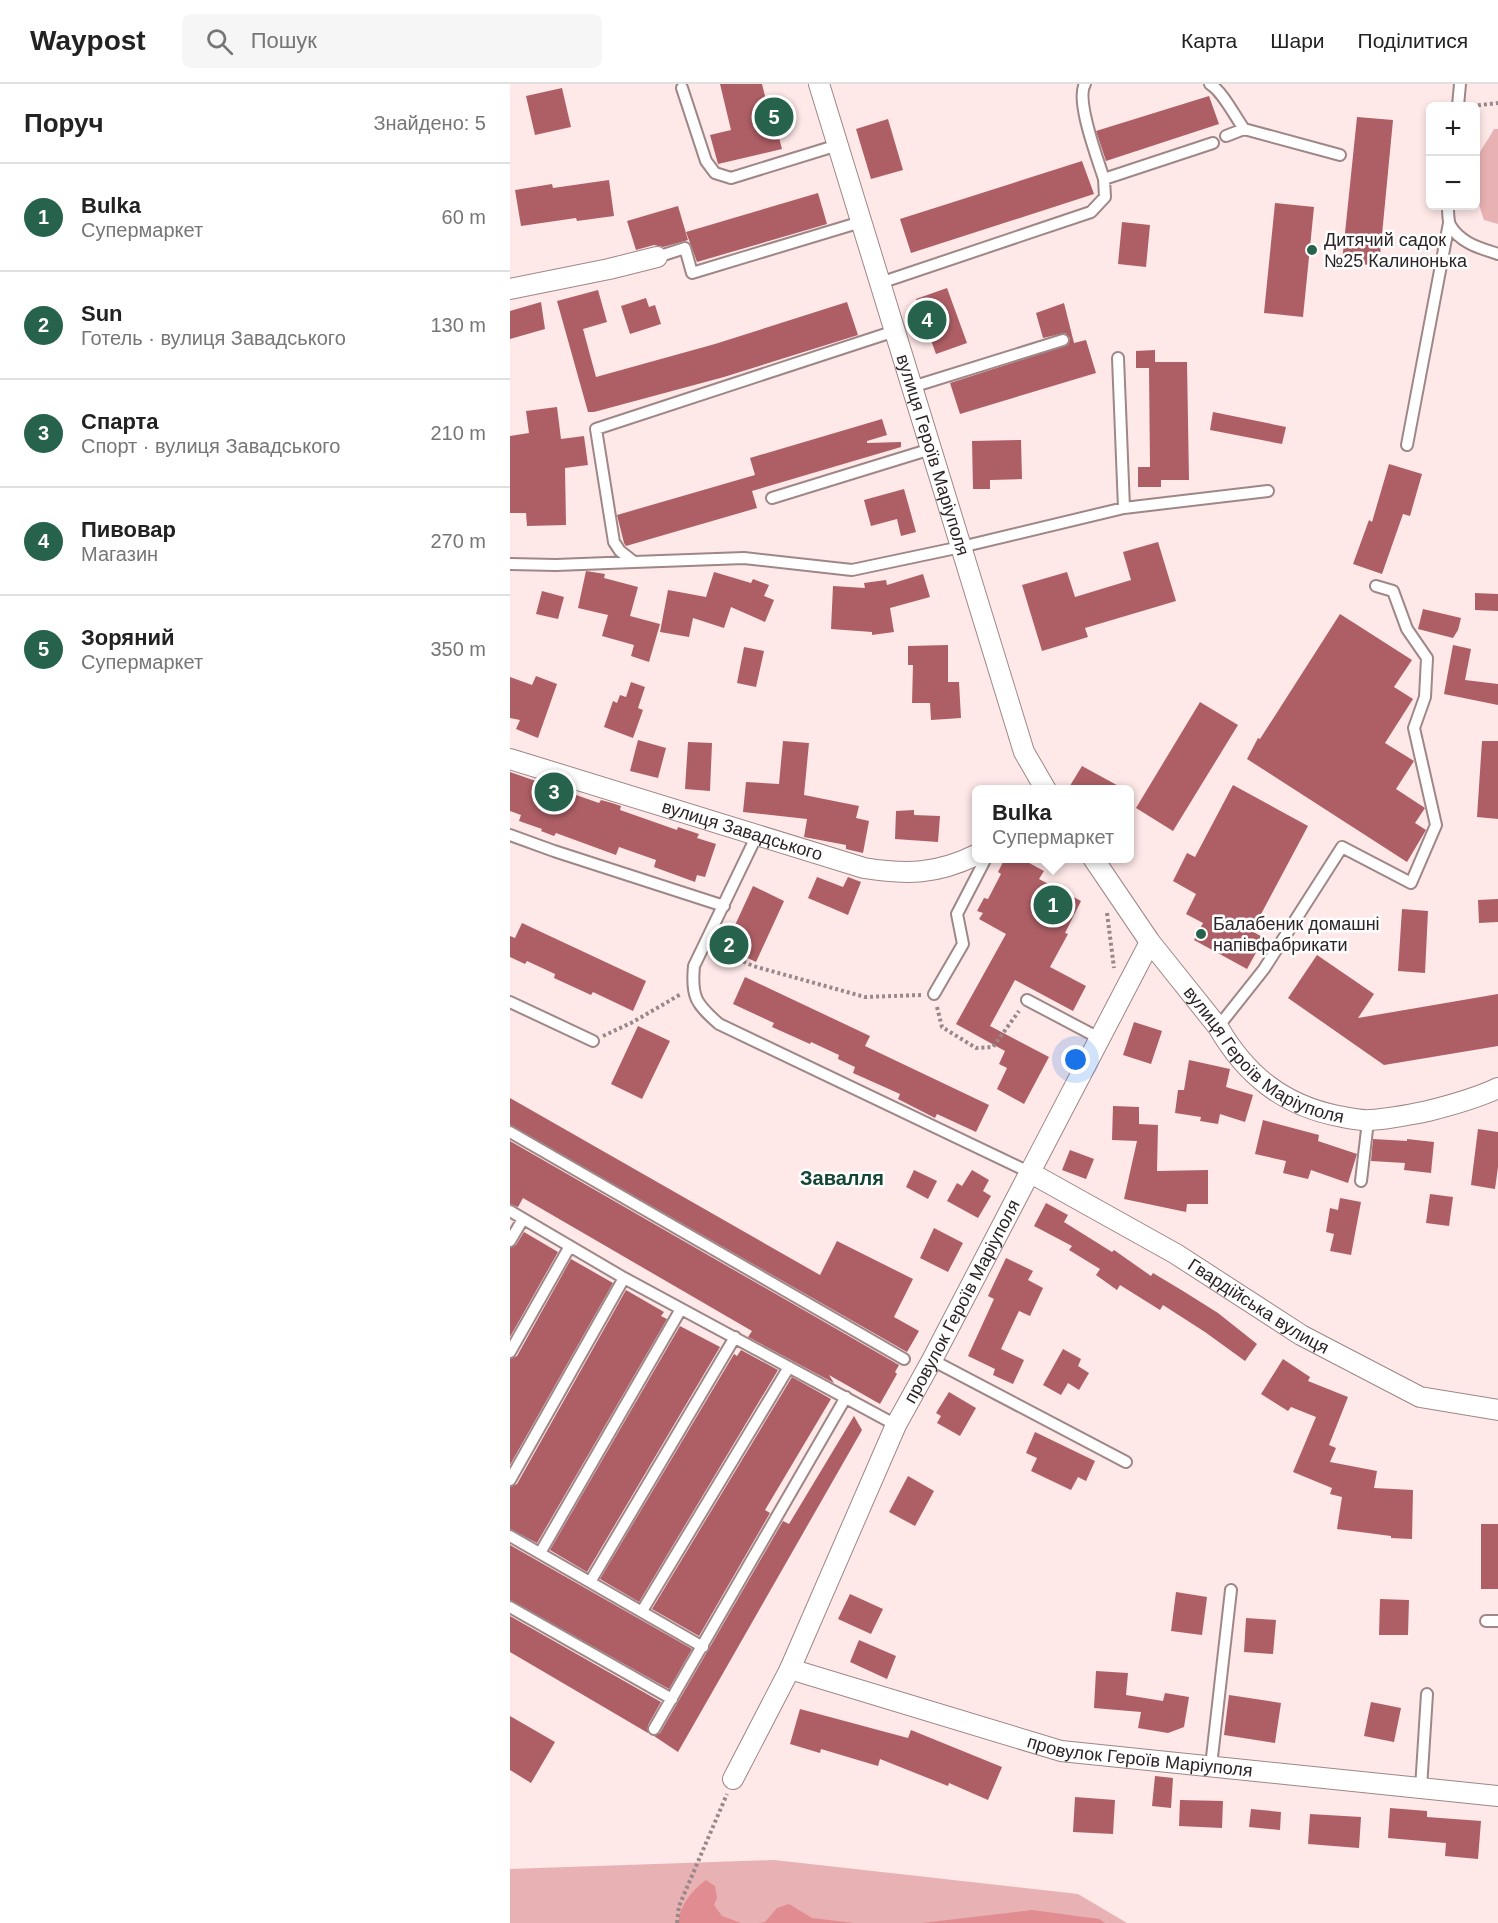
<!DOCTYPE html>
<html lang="uk">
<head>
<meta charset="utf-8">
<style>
	:root { --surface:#fff; --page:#f6f6f6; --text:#222; --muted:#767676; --line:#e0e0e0; --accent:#27624c }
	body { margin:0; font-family:Arial,sans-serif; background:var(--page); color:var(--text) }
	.controls { position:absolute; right:18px; top:18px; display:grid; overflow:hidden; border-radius:9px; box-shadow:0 3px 9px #0003 }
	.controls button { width:54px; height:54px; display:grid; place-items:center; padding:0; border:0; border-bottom:2px solid var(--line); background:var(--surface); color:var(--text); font:30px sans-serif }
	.you { position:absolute; left:566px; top:976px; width:21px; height:21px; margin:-15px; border:4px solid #fff; border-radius:50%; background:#1a73e8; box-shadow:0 0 0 9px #1a73e833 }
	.badge { display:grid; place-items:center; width:39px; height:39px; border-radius:50%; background:var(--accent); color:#fff; font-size:20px; font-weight:700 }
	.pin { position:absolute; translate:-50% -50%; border:3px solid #fff; box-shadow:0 2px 6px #0006 }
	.popup { position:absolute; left:462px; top:701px; width:162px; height:78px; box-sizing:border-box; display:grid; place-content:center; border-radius:9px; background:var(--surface); filter:drop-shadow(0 2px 4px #0005); font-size:20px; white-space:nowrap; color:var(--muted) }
	.popup b { font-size:22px; color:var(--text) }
	.popup::after { content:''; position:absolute; left:50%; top:100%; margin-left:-12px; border:12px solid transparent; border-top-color:var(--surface) }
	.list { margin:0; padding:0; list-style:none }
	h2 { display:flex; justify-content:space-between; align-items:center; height:78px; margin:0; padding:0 24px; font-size:26px }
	h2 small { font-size:20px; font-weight:400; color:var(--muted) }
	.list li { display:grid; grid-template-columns:39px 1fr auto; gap:18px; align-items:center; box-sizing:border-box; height:108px; padding:0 24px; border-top:2px solid var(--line) }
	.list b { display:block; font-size:22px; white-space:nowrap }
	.list p { margin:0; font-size:20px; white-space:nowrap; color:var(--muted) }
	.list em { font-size:20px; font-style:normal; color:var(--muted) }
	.icon { flex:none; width:33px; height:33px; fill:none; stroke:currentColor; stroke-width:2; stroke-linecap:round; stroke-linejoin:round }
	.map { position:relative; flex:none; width:988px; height:1839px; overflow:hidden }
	header { display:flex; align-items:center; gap:36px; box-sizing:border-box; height:84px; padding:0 30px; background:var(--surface); border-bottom:2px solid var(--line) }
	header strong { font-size:28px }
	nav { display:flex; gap:33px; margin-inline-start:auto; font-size:21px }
	.search { width:420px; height:54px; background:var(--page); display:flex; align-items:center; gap:15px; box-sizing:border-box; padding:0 21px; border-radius:9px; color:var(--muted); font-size:22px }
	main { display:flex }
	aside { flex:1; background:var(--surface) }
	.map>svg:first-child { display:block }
	.green { fill:#e8b1b3 }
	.forest { fill:#e08c91 }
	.building { fill:#ae5f65 }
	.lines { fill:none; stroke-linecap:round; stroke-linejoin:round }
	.lane-casing { stroke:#9f8687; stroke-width:14 }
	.street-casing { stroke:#9f8687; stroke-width:22 }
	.path { stroke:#988889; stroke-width:4; stroke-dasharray:3 3; stroke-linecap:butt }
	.lane { stroke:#fff; stroke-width:10 }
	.street { stroke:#fff; stroke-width:20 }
	.poi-dot { fill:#27624c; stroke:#fff; stroke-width:2 }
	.labels { text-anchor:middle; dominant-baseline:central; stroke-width:5; stroke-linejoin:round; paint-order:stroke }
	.poi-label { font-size:18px; fill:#2e2425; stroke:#fff; text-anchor:start }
	.street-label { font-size:18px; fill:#2e2425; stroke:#fff }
	.neighbourhood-label { font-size:20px; font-weight:bold; fill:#154534; stroke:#fff }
</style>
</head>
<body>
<header>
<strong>Waypost</strong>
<div class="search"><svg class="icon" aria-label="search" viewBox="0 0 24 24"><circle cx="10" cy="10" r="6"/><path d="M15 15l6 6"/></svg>Пошук</div>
<nav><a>Карта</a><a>Шари</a><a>Поділитися</a></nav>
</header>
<main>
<aside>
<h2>Поруч<small>Знайдено: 5</small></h2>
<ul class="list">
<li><span class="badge">1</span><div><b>Bulka</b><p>Супермаркет</p></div><em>60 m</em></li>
<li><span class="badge">2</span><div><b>Sun</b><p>Готель · вулиця Завадського</p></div><em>130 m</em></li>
<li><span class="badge">3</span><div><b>Спарта</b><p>Спорт · вулиця Завадського</p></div><em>210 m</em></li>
<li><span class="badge">4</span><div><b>Пивовар</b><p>Магазин</p></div><em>270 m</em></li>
<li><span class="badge">5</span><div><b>Зоряний</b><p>Супермаркет</p></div><em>350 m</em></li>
</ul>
</aside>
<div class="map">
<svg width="988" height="1839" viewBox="0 0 988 1839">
	<rect width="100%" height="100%" fill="#fee8e8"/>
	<path class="green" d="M 984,45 L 988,45 L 988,140 L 974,136 C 967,115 960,91 969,70 C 973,62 980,53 984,45 Z
		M 264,1776 L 568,1810 L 617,1839 L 0,1839 L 0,1785 Z"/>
	<path class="forest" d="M 196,1796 L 205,1802 L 207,1814 L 204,1821 L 212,1832 L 231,1839 L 168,1839 C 170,1821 182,1806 196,1796 Z
		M 279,1820 L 302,1834 L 344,1839 L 249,1839 L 255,1838 L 267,1824 Z
		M 522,1826 L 589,1835 L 595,1839 L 412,1839 Z"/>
	<path class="building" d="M 210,0 L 252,0 L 257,20 L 270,16 L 276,44 L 267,46 L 272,65 L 208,80 L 200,51 L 221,46 Z
		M 52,4 L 61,43 L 25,51 L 16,12 Z
		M 699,12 L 709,40 L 596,77 L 586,47 Z
		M 847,33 L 883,36 L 869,182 L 832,178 Z
		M 378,35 L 393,86 L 361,95 L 346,45 Z
		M 572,77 L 584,110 L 401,169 L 390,135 Z
		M 99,96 L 104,132 L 67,137 L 66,134 L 11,142 L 5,106 L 42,100 L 43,104 Z
		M 308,109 L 317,140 L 187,178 L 176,148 Z
		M 765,119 L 804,123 L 793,233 L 754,229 Z
		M 168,122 L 178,156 L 153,163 L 144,161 L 126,166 L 117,137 Z
		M 612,138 L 640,141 L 636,183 L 608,180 Z
		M 437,204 L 457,259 L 426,270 L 406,215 Z
		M 88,206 L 97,238 L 73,245 L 86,293 L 205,260 L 337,218 L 348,251 L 214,293 L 84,328 L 78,328 L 47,217 Z
		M 136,214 L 139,223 L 145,221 L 151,240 L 120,250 L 111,222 Z
		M 31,218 L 35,245 L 0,255 L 0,227 Z
		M 554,219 L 564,259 L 576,256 L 586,289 L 450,330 L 440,299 L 558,261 L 560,254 L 555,249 L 533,254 L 526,229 Z
		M 645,266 L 645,278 L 677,278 L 679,396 L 651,396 L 651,403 L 628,403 L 628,383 L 640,383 L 639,284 L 626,284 L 626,267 Z
		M 47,323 L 51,355 L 74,352 L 78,381 L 55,384 L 56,441 L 17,442 L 16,429 L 0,429 L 0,352 L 19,349 L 16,327 Z
		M 703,328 L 776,343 L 772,360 L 700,346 Z
		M 372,335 L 377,351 L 357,357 L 357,359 L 391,358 L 391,363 L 242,407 L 247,424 L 116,462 L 114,459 L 107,431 L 245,391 L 240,374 Z
		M 511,356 L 512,395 L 480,396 L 480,405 L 463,405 L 462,357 Z
		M 879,380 L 912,390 L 900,432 L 893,430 L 872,490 L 843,480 L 859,436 L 862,438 Z
		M 394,405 L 406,448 L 391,452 L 387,435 L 361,442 L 354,416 Z
		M 648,458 L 666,517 L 575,544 L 578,553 L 532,567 L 512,501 L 557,488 L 565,513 L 621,496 L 613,468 Z
		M 76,487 L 95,490 L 94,494 L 128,503 L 120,532 L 150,540 L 139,578 L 121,572 L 124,561 L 92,552 L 98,531 L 68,524 Z
		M 204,488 L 241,499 L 243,495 L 259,501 L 254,512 L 264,516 L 255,538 L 221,523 L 214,544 L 183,534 L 179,553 L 150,548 L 158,506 L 196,513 Z
		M 413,490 L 420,513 L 380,524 L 384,548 L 362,551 L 362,548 L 321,545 L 323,502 L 355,504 L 354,499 L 376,496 L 377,501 Z
		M 32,507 L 54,513 L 48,535 L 26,530 Z
		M 965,509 L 988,510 L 988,527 L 965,526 Z
		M 913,525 L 951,534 L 948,546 L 943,554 L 908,545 Z
		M 830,530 L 902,576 L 884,603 L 903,615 L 875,659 L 904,677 L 886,705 L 915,724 L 905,739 L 916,746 L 897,778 L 737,675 L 748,654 L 750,655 Z
		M 438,561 L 438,598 L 449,598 L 451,634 L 421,636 L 420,619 L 402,619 L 403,581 L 398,581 L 398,562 Z
		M 943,561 L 961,565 L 955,596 L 988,600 L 988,621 L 934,610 Z
		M 234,563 L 254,567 L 246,603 L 227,599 Z
		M 26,592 L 47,600 L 28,654 L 6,645 L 10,636 L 0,634 L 0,593 L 22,601 Z
		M 121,598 L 135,603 L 128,624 L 133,626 L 123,654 L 94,643 L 103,617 L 107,619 L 110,611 L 116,613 Z
		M 690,618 L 728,641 L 663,747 L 626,724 Z
		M 128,656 L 156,664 L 148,694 L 120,687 Z
		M 273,657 L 299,659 L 294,711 L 349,722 L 346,734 L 359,737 L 353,769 L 336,765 L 336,761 L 294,753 L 297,735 L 233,728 L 236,698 L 269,700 Z
		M 972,657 L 988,657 L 988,735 L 967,733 Z
		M 178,658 L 202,659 L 200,707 L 175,705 Z
		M 572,682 L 614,705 L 558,705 Z
		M 0,688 L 89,719 L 91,716 L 102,719 L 111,722 L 110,726 L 167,746 L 168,743 L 189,750 L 187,754 L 206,760 L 195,793 L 187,791 L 185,798 L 144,783 L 146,776 L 109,763 L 106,771 L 46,749 L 44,752 L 31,747 L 32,745 L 9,737 L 11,731 L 0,727 Z
		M 723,701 L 798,742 L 742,847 L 754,854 L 737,885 L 684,856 L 693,839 L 676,830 L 686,810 L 663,797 L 677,769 L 685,773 Z
		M 404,726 L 404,731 L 430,732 L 428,758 L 385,755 L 386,727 Z
		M 495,774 L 510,774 L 534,787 L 529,795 L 571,817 L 555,849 L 558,850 L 540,883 L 576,902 L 563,927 L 505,896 L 480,942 L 539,973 L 514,1020 L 487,1005 L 497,984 L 489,980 L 495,967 L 446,940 L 496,850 L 469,835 L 473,829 L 467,827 L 474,814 L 478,815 L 491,790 L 488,788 Z
		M 307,793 L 333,803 L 338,793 L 351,798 L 338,831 L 298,814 Z
		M 243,802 L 274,817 L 246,878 L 215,863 Z
		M 988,815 L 988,838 L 969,839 L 968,816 Z
		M 892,825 L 918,827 L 915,889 L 888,887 Z
		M 12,839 L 136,897 L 123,927 L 83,908 L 81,911 L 44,894 L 45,890 L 17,877 L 15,880 L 0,873 L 0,852 L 5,854 Z
		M 807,871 L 864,910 L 848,934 L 988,910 L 988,962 L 874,981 L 778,914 Z
		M 235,893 L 360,952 L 355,962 L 479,1021 L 466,1048 L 427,1030 L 425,1034 L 388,1015 L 390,1010 L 343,989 L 345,983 L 328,975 L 329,971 L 301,958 L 300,960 L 262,943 L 264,939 L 223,920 Z
		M 624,938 L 652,947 L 641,980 L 613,971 Z
		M 128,942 L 160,957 L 132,1015 L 101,1000 Z
		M 679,976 L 720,985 L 716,1003 L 743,1011 L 735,1038 L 710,1030 L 708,1040 L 690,1037 L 691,1033 L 665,1029 L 668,1006 L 674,1006 Z
		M 0,1014 L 310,1191 L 327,1157 L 403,1195 L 384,1233 L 409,1247 L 397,1268 L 0,1041 Z
		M 603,1022 L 629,1023 L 629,1040 L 648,1041 L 647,1087 L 698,1086 L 698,1120 L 677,1120 L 676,1128 L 614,1115 L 627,1057 L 602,1056 Z
		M 753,1036 L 809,1051 L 808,1057 L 847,1070 L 838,1099 L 801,1086 L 798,1095 L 773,1089 L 776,1077 L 745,1070 Z
		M 968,1045 L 988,1048 L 988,1083 L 985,1105 L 961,1101 Z
		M 863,1055 L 897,1057 L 897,1055 L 924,1058 L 921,1089 L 894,1086 L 895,1079 L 861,1077 Z
		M 0,1057 L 389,1281 L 385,1288 L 387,1290 L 370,1320 L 319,1291 L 324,1299 L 238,1253 L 242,1247 L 13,1114 L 8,1123 L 0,1120 Z
		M 560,1066 L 584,1075 L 576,1095 L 552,1086 Z
		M 404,1086 L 427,1097 L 418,1115 L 396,1103 Z
		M 462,1086 L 479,1096 L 473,1107 L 481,1112 L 468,1134 L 437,1117 L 447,1099 L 452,1102 Z
		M 920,1110 L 943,1113 L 939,1142 L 916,1139 Z
		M 830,1114 L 851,1118 L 841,1171 L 820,1167 L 824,1150 L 816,1148 L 820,1124 L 828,1126 Z
		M 536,1119 L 558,1131 L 554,1138 L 602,1168 L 604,1166 L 641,1192 L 643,1189 L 673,1207 L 708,1229 L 747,1260 L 735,1277 L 695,1248 L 653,1221 L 650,1226 L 610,1201 L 607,1206 L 586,1191 L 590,1185 L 559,1166 L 562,1162 L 524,1142 Z
		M 424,1144 L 453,1159 L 438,1188 L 410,1174 Z
		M 14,1148 L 48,1168 L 0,1253 L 0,1164 L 6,1161 Z
		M 496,1174 L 523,1187 L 518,1196 L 533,1204 L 520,1232 L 509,1227 L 491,1265 L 514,1276 L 503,1300 L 483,1291 L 485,1285 L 458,1272 L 484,1215 L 478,1212 Z
		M 61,1175 L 103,1199 L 0,1381 L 0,1275 L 7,1272 Z
		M 116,1206 L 154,1228 L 151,1232 L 157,1235 L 27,1459 L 0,1445 L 0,1403 L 7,1400 Z
		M 170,1242 L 210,1263 L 77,1488 L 40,1466 Z
		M 553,1265 L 571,1275 L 568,1282 L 579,1289 L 569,1306 L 558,1299 L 551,1311 L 533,1301 Z
		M 231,1266 L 268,1286 L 129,1518 L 90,1495 L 224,1270 L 227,1272 Z
		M 773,1275 L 800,1293 L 798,1297 L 838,1313 L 819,1361 L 826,1364 L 820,1378 L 867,1387 L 864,1404 L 903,1406 L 902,1455 L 881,1454 L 881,1452 L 827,1445 L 832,1413 L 820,1410 L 822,1404 L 783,1388 L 806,1333 L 781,1323 L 778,1327 L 751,1310 Z
		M 282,1293 L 321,1315 L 255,1426 L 260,1429 L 189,1552 L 142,1525 Z
		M 439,1308 L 466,1324 L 450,1352 L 427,1339 L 431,1332 L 426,1329 Z
		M 344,1332 L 352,1346 L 168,1668 L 144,1652 L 150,1649 L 273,1437 L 279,1440 Z
		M 525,1348 L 585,1377 L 576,1397 L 568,1393 L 561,1406 L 521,1387 L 527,1374 L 516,1369 Z
		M 398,1392 L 424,1407 L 405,1442 L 379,1428 Z
		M 971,1440 L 988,1440 L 988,1505 L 971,1505 Z
		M 0,1461 L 182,1565 L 159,1605 L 0,1516 Z
		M 666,1508 L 697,1513 L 692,1551 L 661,1547 Z
		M 340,1510 L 373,1525 L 361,1550 L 328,1535 Z
		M 870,1515 L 899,1516 L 898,1551 L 869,1551 Z
		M 0,1532 L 151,1618 L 138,1641 L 138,1649 L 0,1568 Z
		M 736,1534 L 766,1536 L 763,1570 L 734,1568 Z
		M 349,1556 L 386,1572 L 377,1595 L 340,1578 Z
		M 586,1587 L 618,1589 L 616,1611 L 653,1617 L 655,1609 L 679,1613 L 674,1643 L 658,1649 L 628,1644 L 631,1628 L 584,1624 Z
		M 719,1611 L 771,1619 L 765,1659 L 714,1651 Z
		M 861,1618 L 891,1624 L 884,1658 L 854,1652 Z
		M 290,1625 L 398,1654 L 401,1646 L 492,1683 L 478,1716 L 439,1699 L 438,1702 L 370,1675 L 368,1682 L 311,1665 L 310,1669 L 280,1660 Z
		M 0,1632 L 45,1658 L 21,1699 L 0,1686 Z
		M 645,1692 L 663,1694 L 661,1724 L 642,1722 Z
		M 565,1713 L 605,1716 L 603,1750 L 563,1748 Z
		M 670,1716 L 713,1717 L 712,1744 L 669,1742 Z
		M 880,1724 L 917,1727 L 917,1733 L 971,1737 L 968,1775 L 935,1772 L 936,1759 L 878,1754 Z
		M 741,1725 L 771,1728 L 770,1746 L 739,1743 Z
		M 800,1730 L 851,1733 L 849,1764 L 798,1760 Z"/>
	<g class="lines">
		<g class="lane-casing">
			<path id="lane" d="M 575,0 C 565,16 588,76 594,95
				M 700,0 C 713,8 724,31 734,45
				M 172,4 L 196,77 L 205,89 L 221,94 L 328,61
				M 948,22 L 950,0
				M 716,52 L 734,45 L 830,71
				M 938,122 C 938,127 938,136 940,141 C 950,159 970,164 988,170
				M 147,173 L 175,164 L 182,189 L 351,138
				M 370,199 L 581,128 L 595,113 L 594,95 L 703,59
				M 385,247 L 86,345 L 104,458 L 110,467 L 124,478 L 234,474 L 342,486 L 451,463 L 614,424 L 758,407
				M 608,274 L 614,424
				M 402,303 L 553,256
				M 897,361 L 939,139
				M 262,414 L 421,365
				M 0,480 L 46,481 L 124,478
				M 0,751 L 44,767 L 214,822
				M 247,751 L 184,882 C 181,913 186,920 209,940 L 519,1088
				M 424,910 L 453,860 L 447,830 L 476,774
				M 517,916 L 589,954
				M 0,918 L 83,957
				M 708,943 L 754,885 L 832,763 L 901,799 L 926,741 L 904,644 L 915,613 L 917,574 L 897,545 L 883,507 L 866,502
				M 0,1048 L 394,1275
				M 851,1097 L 858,1037
				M 0,1127 L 114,1194 L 386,1341
				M 0,1157 L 13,1135
				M 0,1268 L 60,1162
				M 422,1276 L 616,1378
				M 0,1396 L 114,1194
				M 0,1452 L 193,1563
				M 30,1469 L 171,1225
				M 80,1498 L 225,1253
				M 0,1523 L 162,1615
				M 132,1527 L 279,1283
				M 976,1537 L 988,1537
				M 144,1645 L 336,1313
				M 701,1682 L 721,1506
				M 911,1704 L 917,1610"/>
		</g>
		<g class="street-casing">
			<g id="street">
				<path id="s1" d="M 309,0 L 514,668 L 536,706"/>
				<path d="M 0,205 L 99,185 L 147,173"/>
				<path id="s2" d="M 0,675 L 354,784 C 397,791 427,790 466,771"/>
				<path id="s3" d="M 583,774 L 640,858 L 708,943 C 736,991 773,1021 828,1032 C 838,1034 850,1037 860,1036 C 879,1035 899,1031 918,1027 C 942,1021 967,1014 988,1004"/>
				<path id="s4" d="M 519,1088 L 666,1170 L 791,1251 L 910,1313 L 988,1326"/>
				<path id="s5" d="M 280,1585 L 551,1667 L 988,1712"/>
				<path id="s6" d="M 223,1695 L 280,1585 L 386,1341 L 422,1276 L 640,858"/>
			</g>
		</g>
		<path class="path" d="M 962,22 L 988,19
			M 597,829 L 604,884
			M 206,865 L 243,882 L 355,913 L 412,911
			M 427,923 L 432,943 L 466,964 L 483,963 L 509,927
			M 93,952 L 123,938 L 171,910
			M 167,1839 L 169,1822 L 217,1710"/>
		<use href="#lane" class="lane"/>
		<use href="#street" class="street"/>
	</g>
	<g class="poi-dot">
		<circle cx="802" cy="166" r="6"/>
		<circle cx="691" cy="850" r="6"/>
	</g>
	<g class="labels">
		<g class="poi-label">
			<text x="814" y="156">Дитячий садок<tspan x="814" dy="21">№25 Калинонька</tspan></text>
			<text x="703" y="840">Балабеник домашні<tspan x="703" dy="21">напівфабрикати</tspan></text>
		</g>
		<g class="street-label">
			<text stroke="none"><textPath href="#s1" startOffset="388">вулиця Героїв Маріуполя</textPath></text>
			<text stroke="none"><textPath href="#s2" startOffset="243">вулиця Завадського</textPath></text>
			<text stroke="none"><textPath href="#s3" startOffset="266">вулиця Героїв Маріуполя</textPath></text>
			<text stroke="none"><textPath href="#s6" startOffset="530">провулок Героїв Маріуполя</textPath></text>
			<text stroke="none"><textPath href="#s4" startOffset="266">Гвардійська вулиця</textPath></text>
			<text stroke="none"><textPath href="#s5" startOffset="362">провулок Героїв Маріуполя</textPath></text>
		</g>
		<g class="neighbourhood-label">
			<text x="332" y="1094">Завалля</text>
		</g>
	</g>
</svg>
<div class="controls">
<button>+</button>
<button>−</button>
</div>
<div class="you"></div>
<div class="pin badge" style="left:543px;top:821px">1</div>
<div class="popup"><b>Bulka</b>Супермаркет</div>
<div class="pin badge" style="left:219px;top:861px">2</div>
<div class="pin badge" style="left:44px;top:708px">3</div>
<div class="pin badge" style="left:417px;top:236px">4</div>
<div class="pin badge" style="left:264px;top:33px">5</div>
</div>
</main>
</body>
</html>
